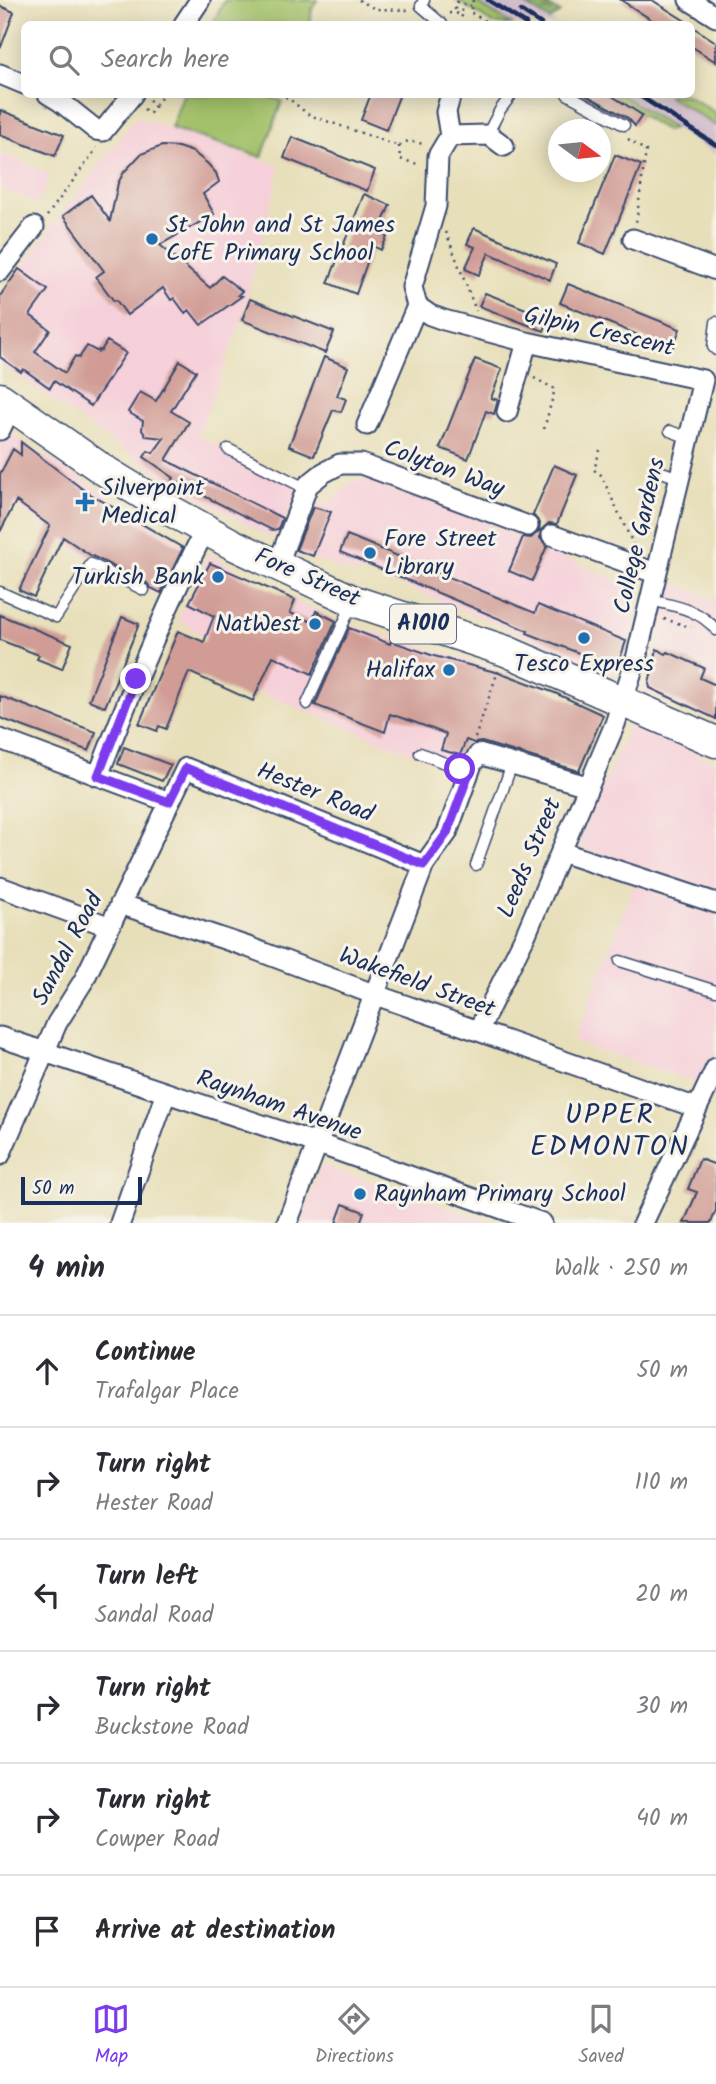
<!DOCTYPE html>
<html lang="en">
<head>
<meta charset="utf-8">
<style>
	:root { --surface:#fff; --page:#f7f7f7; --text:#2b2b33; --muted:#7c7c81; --line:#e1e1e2; --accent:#7c3aed }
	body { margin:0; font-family:Kalam,sans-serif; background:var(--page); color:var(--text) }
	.compass { position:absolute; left:548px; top:119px; width:63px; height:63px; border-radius:50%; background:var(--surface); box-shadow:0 4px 18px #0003; rotate:105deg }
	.scale { position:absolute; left:21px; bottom:18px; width:121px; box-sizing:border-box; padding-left:7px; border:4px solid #1b2f5e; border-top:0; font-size:19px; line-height:24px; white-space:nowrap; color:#1b2f5e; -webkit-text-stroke:5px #f7f3e8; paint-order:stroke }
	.stop { position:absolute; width:21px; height:21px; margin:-16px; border:5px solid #7c3aed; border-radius:50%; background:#fff }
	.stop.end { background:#7c3aed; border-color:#fff; box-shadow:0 2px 7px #0008 }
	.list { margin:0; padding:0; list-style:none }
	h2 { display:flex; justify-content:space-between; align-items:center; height:91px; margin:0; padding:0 28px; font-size:30px }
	h2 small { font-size:23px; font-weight:400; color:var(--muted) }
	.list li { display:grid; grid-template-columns:46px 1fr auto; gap:21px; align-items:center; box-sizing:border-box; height:112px; padding:0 28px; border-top:2px solid var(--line) }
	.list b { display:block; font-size:26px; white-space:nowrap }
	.list p { margin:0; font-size:23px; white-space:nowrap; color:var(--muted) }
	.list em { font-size:23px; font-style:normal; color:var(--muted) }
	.icon { flex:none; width:38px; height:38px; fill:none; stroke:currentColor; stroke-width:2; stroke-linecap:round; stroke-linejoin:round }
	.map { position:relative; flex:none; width:716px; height:1223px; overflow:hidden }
	.search { position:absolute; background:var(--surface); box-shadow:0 4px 18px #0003; left:21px; right:21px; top:21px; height:77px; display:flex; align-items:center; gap:18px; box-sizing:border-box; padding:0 24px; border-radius:10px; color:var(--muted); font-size:26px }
	.sheet { height:763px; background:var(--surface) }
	nav { display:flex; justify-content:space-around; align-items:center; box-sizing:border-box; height:98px; border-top:2px solid var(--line); background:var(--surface); font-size:19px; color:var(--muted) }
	nav a { display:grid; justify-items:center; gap:4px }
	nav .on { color:var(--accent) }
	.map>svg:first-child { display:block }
	.built { fill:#f5cfd9 }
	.railway { fill:#d1bdcb }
	.grass { fill:#a2c169; stroke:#5e7864; stroke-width:2 }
	.forest { fill:url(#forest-firs); stroke:#4e6b5e; stroke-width:2 }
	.building { fill:#d09c95 }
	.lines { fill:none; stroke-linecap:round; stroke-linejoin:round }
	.service-casing { stroke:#3a496c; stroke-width:13 }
	.minor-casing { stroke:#3a496c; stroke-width:23 }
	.primary-casing { stroke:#3a496c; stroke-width:33 }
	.path { stroke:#3a496c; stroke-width:2.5; stroke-dasharray:2 5; stroke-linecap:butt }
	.service { stroke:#fff; stroke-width:10 }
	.minor { stroke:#fff; stroke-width:19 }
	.primary { stroke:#fff; stroke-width:30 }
	.rail { stroke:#1b2f5e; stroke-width:4.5 }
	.route { stroke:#7c3aed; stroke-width:9 }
	.poi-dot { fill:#1f6fb2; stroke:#f7f3e8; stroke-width:2.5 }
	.labels { text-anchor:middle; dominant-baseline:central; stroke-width:6; stroke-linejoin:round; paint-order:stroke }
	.shield { fill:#f7f3e8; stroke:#5d6a87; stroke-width:2 }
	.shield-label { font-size:23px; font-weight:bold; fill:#1b2f5e }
	.poi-label { font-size:24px; fill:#1b2f5e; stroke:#f7f3e8; text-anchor:start }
	.street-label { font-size:24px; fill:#1b2f5e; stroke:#f7f3e8 }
	.quarter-label { font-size:28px; letter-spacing:2px; fill:#1b2f5e; stroke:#f7f3e8 }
</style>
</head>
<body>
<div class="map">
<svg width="716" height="1223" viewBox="0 0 716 1223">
	<defs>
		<pattern id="forest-firs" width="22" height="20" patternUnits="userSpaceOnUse" patternTransform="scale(1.75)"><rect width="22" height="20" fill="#81a75d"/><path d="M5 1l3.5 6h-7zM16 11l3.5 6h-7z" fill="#698850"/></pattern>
	</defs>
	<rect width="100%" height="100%" fill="#f7f3e8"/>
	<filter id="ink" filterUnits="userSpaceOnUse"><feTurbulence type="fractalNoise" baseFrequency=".0143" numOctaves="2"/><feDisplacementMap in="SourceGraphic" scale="14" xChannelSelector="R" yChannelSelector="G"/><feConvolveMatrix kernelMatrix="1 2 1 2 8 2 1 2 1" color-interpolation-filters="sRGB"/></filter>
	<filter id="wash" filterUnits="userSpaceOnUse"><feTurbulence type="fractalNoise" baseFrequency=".00686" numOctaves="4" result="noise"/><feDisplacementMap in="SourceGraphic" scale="28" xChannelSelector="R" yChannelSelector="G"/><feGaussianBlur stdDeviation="1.57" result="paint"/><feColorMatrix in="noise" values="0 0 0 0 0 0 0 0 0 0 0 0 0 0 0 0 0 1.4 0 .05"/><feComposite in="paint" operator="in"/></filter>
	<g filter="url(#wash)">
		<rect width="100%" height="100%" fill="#e7dfb9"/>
		<path class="built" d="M 136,117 L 280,166 L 241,322 L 198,436 L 299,485 L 280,534 L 269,537 L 200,498 L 153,470 L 0,364 L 0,301 L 35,249 Z
			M 0,153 L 50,174 L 38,204 L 0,188 Z
			M 0,424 L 10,433 L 188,547 L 163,599 L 74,549 L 0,494 Z
			M 353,480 L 390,480 L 640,591 L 633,629 L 619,674 L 370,573 L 350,572 L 287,550 L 308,499 L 326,506 Z
			M 209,553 L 255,582 L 340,622 L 495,668 L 459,758 L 456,758 L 449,774 L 443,766 L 236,683 L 241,659 L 178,620 Z
			M 672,581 L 716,601 L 716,721 L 643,691 Z
			M 631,722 L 716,763 L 716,1089 L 574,1042 L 640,869 L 577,846 Z
			M 322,1165 L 495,1223 L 301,1223 Z"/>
		<path class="railway" d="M 472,0 L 518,0 L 557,24 L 511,24 Z
			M 621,95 L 667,95 L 716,126 L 716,155 Z"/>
		<path class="grass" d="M 225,0 L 317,0 L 312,9 L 310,24 L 212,24 Z
			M 456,0 L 472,0 L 511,24 L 494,24 Z
			M 183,95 L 263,95 L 282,101 L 262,157 L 171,128 Z
			M 609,95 L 621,95 L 673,128 L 667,131 Z
			M 667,95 L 687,95 L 716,113 L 716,126 Z"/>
		<path class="forest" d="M 518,0 L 540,0 L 560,13 L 550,20 Z"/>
		<g id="blocks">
			<path class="building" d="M 621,0 L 652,0 L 690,24 L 658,24 Z
				M 0,6 L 14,12 L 1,47 L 0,46 Z
				M 691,26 L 716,42 L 716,62 L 691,46 Z
				M 371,94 L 400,94 L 386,130 L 361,120 Z
				M 609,94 L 642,115 L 635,126 L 628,118 L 584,94 Z
				M 0,110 L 64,135 L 55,156 L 0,135 Z
				M 292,137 L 375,170 L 367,191 L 284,158 Z
				M 162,146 L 178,147 L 193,152 L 208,164 L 216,173 L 219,182 L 203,194 L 214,214 L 160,245 L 210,288 L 222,276 L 242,291 L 238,295 L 242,296 L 201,325 L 189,310 L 185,313 L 174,298 L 171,300 L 163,288 L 127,315 L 116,300 L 114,301 L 96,277 L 104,271 L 63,216 L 91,195 L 110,221 L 118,183 L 124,172 L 141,154 Z
				M 615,155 L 641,165 L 605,254 L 579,243 Z
				M 364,194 L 390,205 L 378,233 L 387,237 L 381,250 L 373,246 L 356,294 L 328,283 Z
				M 474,228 L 556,264 L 550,280 L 489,253 L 479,275 L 465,269 L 475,247 L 467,244 Z
				M 19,269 L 48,290 L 30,315 L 50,330 L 35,352 L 65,373 L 75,356 L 79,358 L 87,346 L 98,352 L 99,350 L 101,351 L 107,341 L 126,353 L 91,406 L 54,381 L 50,388 L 23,369 L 21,372 L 0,357 L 0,296 Z
				M 568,284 L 680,329 L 672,349 L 560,303 Z
				M 485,293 L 549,318 L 544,331 L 479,306 Z
				M 250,299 L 334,332 L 325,353 L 242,320 Z
				M 324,357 L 348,367 L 337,396 L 346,399 L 341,412 L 333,410 L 314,456 L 289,446 Z
				M 475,359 L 502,369 L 491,398 L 498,400 L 494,414 L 486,411 L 468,459 L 440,448 Z
				M 180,361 L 196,371 L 171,411 L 189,422 L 166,460 L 282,518 L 278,529 L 272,530 L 172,480 L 174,478 L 144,457 L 148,451 L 153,453 L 164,438 L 146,436 L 142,430 L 143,421 L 128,412 L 140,392 L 156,401 Z
				M 21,442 L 85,491 L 183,548 L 161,593 L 151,588 L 147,583 L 90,555 L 63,537 L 34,597 L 19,590 L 50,526 L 16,501 L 0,532 L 0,474 L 13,449 L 21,455 Z
				M 554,465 L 577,475 L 557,524 L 549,523 L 541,530 L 540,538 L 547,546 L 532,581 L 509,571 L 523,537 L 531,538 L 539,531 L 540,523 L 533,515 Z
				M 313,507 L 331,512 L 313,556 L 296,550 Z
				M 347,535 L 535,613 L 538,605 L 626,641 L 617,668 L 527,633 L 528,631 L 474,608 L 340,552 Z
				M 210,563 L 295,600 L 290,613 L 312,622 L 316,611 L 336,621 L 312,674 L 273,656 L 253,701 L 189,672 L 166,729 L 159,726 L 157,731 L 139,724 L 178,631 L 204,642 L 214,616 L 189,603 Z
				M 0,615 L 72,644 L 62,669 L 37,659 L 39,655 L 0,640 Z
				M 122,617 L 139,624 L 105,707 L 89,700 Z
				M 349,628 L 390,644 L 391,641 L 434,656 L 507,675 L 555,693 L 603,715 L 579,771 L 482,742 L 474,743 L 466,740 L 460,755 L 441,750 L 446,734 L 411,721 L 390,714 L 385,732 L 315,705 Z
				M 657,649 L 666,654 L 668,652 L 704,668 L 700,678 L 716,685 L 716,719 L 650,688 L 649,683 Z
				M 0,696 L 96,732 L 89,751 L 0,718 Z
				M 124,747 L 171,765 L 162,781 L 118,764 Z
				M 700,1159 L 716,1165 L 716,1210 L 711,1223 L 684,1223 L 697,1192 L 688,1189 Z
				M 343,1204 L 364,1212 L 360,1223 L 336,1223 Z"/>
		</g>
	</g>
	<g filter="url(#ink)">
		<use href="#blocks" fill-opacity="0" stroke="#3a496c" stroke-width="2"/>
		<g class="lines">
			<g class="service-casing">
				<path id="service" d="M 424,0 L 421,6 L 442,24
					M 567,94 L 624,125
					M 487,135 L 500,110 L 512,94
					M 716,322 L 713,347 L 716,350
					M 670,431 L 689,438
					M 228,449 L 299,485 L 308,485
					M 656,470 L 679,478
					M 0,592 L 56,617 L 91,564 L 144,590
					M 650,600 C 674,606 700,609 716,630
					M 307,704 L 352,604
					M 420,753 L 469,773
					M 476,865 L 512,764
					M 620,961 L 716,991"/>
			</g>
			<g class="minor-casing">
				<path id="minor" d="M 689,0 L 716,17
					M 184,24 L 200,0
					M 0,74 L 24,84
					M 48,94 L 61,102 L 96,130 L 103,131 L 133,94
					M 450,136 L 438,156 L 436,206 L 412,287 L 417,306 L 430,315 L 444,320 L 527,342 L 703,380 L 636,659 L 615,724 L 526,934 L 478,1031
					M 450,136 L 487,135 L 492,137 L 504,146
					M 450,136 L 446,112 L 451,94
					M 633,239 L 716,270
					M 0,271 L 34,227
					M 507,412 L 527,342
					M 367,425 L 417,306
					M 0,430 L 11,407
					M 552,535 L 655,573
					M 278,564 L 308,485 L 323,473 L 340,464 L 361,464 L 528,526
					M 0,739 L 169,802
					M 98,776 C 130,693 164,610 205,530
					M 561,852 L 716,903
					M 0,887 L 108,926
					M 120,904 L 248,947 L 373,994 L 697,1108
					M 0,1037 L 316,1143 L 542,1223
					M 0,1155 L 57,1023 L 84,980 L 186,768 L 424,865
					M 120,1223 L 166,1093
					M 287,1223 L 424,865 L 447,833 L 472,764 L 479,754 L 587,786
					M 643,1223 L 716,1068"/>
			</g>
			<g class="primary-casing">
				<path id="primary" d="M 0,398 L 102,469 L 164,507 L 234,545 L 354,601 L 506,651 L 716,742"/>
			</g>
			<path class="path" d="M 359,0 L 375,9 L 409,10
				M 473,0 L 470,12 L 490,24
				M 449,13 L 463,14
				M 460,24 L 463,11 L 455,9 L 457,2 L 471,6
				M 279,94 L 288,98 L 309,115 L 399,146 L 408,141 L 424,144
				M 149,100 L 156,104 L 164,94
				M 144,109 L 150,113 L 156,104
				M 628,139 L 646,151 L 636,223
				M 399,146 L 400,159 L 421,165
				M 47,216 L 97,148
				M 446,232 L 476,311
				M 534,378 L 555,389 L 544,429
				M 600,450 L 594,470 L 601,475 L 634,546
				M 664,619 L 691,627
				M 475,738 L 498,671"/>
			<use href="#service" class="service"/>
			<use href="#minor" class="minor"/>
			<use href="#primary" class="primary"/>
			<path class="rail" d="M 488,0 L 526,24
				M 521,11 L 541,24
				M 637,94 L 716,145"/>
		</g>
	</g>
	<g class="lines" filter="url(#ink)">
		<path class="route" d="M 136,679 L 98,776 L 169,802 L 186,768 L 424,865 L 447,833 L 469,773 L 460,769"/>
	</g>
	<g class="poi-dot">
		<circle cx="152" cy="239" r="7"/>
		<path d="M81.5 491.5h7v7h7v7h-7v7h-7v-7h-7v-7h7z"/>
		<circle cx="370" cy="553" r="7"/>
		<circle cx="218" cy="577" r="7"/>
		<circle cx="315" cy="624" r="7"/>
		<circle cx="584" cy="638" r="7"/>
		<circle cx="449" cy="670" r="7"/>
		<circle cx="360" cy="1194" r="7"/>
	</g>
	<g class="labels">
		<rect class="shield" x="390" y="604.5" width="66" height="39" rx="5"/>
		<g class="shield-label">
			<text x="423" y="624">A1010</text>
		</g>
		<g class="poi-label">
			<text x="166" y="225">St John and St James<tspan x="166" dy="28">CofE Primary School</tspan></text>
			<text x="101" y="488">Silverpoint<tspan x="101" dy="28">Medical</tspan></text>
			<text x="384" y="539">Fore Street<tspan x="384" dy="28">Library</tspan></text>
			<text x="204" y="577" text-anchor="end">Turkish Bank</text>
			<text x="301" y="624" text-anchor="end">NatWest</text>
			<text x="584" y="664" text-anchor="middle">Tesco Express</text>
			<text x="435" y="670" text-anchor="end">Halifax</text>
			<text x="374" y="1194">Raynham Primary School</text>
		</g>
		<g class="street-label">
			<text transform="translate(599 332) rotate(13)">Gilpin Crescent</text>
			<text transform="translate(444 469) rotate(20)">Colyton Way</text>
			<text transform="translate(640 536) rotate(-77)">College Gardens</text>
			<text transform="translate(307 578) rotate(24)">Fore Street</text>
			<text transform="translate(315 793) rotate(22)">Hester Road</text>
			<text transform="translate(530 858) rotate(-67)">Leeds Street</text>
			<text transform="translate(68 949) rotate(-62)">Sandal Road</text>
			<text transform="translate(417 983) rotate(20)">Wakefield Street</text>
			<text transform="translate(279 1106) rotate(19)">Raynham Avenue</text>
		</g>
		<g class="quarter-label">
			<text x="610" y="1115">UPPER<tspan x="610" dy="32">EDMONTON</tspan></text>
		</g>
	</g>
</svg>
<svg class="compass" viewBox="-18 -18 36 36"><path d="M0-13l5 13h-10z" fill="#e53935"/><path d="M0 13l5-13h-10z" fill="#7c7c81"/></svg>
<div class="scale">50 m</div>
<div class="stop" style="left:460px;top:769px"></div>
<div class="stop end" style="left:136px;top:679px"></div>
<div class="search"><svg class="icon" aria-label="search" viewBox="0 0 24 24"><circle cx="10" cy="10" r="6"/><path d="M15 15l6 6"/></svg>Search here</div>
</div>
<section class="sheet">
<h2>4 min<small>Walk · 250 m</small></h2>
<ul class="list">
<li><svg class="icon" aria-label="ahead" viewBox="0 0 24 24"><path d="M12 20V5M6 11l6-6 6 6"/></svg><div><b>Continue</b><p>Trafalgar Place</p></div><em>50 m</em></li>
<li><svg class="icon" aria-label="right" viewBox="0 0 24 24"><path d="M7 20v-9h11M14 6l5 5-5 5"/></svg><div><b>Turn right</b><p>Hester Road</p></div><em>110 m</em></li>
<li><svg class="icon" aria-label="left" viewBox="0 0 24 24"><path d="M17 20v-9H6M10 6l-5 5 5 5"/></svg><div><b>Turn left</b><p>Sandal Road</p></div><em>20 m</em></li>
<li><svg class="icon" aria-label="right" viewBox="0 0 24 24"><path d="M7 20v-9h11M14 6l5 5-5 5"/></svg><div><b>Turn right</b><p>Buckstone Road</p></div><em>30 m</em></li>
<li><svg class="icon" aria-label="right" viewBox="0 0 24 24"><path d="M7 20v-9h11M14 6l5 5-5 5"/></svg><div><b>Turn right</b><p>Cowper Road</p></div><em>40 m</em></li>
<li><svg class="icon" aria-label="arrive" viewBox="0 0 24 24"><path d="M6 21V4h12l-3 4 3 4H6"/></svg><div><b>Arrive at destination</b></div></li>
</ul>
</section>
<nav>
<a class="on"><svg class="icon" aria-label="map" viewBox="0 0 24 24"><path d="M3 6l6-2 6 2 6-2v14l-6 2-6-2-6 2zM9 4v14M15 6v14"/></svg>Map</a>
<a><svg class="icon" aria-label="directions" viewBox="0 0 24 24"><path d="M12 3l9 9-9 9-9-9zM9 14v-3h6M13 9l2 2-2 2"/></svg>Directions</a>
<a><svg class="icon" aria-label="saved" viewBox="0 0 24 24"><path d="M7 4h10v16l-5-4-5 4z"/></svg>Saved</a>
</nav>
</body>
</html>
